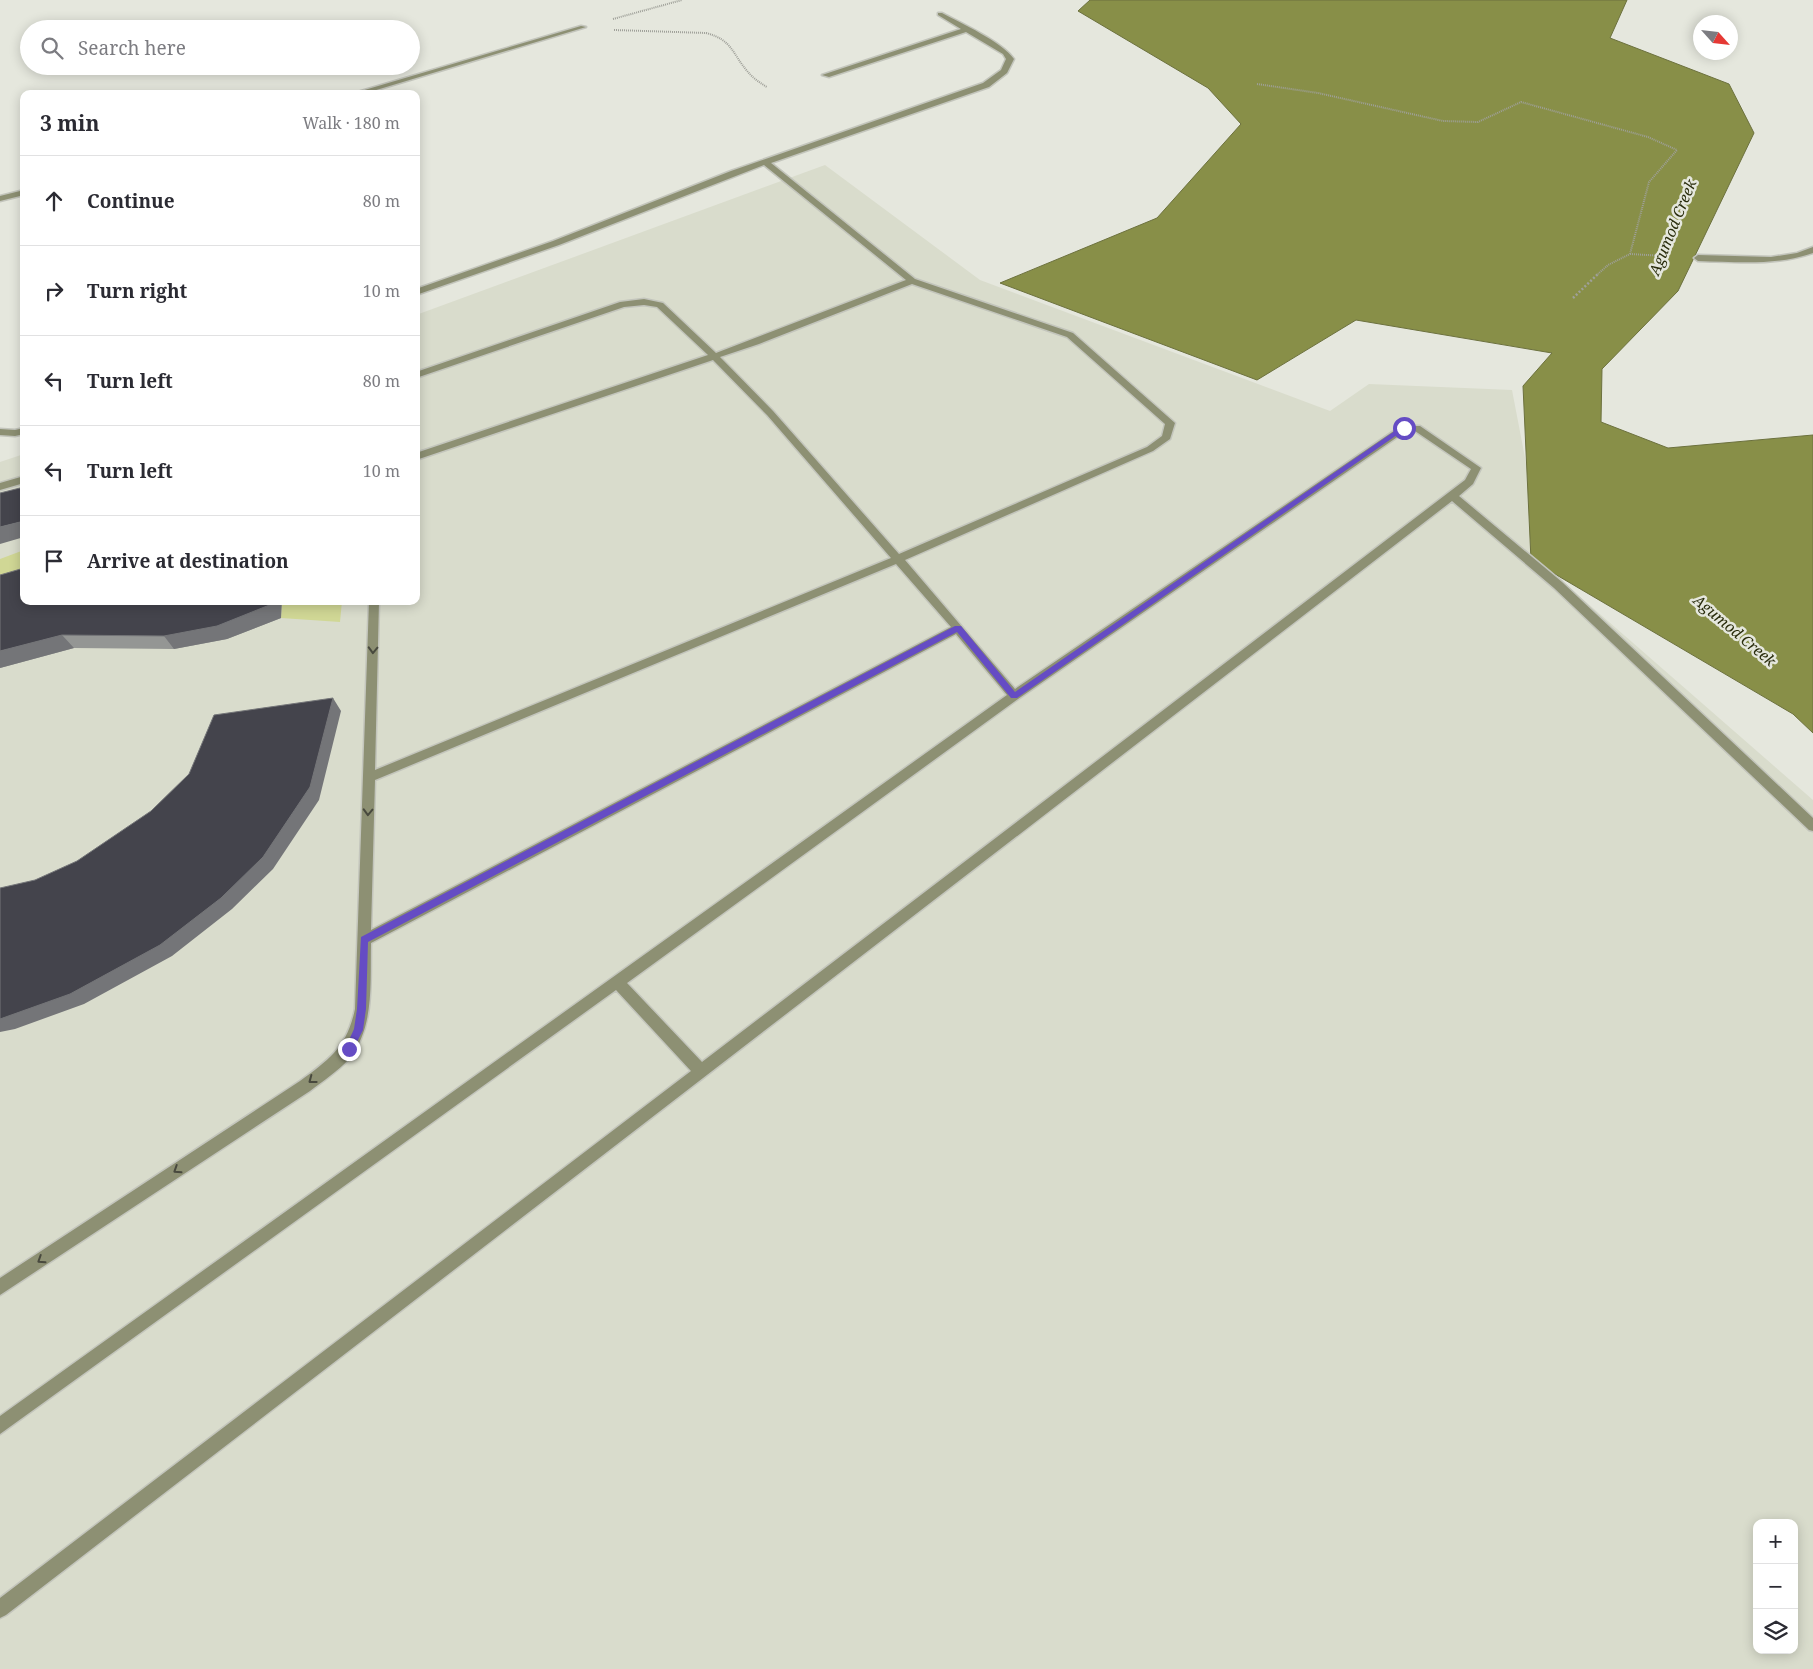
<!DOCTYPE html>
<html lang="en">
<head>
<meta charset="utf-8">
<style>
	:root { --surface:#fff; --page:#f7f7f7; --text:#2b2b33; --muted:#7c7c81; --line:#e1e1e2 }
	body { margin:0; font-family:"Noto Serif",serif; background:var(--page); color:var(--text) }
	.controls { position:absolute; right:15px; bottom:15px; display:grid; overflow:hidden; border-radius:10px; box-shadow:0 2px 12px #0003 }
	.controls button { width:45px; height:45px; display:grid; place-items:center; padding:0; border:0; border-bottom:1px solid var(--line); background:var(--surface); color:var(--text); font:25px sans-serif }
	.compass { position:absolute; left:1693px; top:15px; width:45px; height:45px; border-radius:50%; background:var(--surface); box-shadow:0 2px 12px #0003; rotate:117deg }
	.stop { position:absolute; width:15px; height:15px; margin:-11px; border:4px solid #654cc4; border-radius:50%; background:#fff }
	.stop.end { background:#654cc4; border-color:#fff; box-shadow:0 1px 5px #0008 }
	.list { margin:0; padding:0; list-style:none }
	h2 { display:flex; justify-content:space-between; align-items:center; height:65px; margin:0; padding:0 20px; font-size:21px }
	h2 small { font-size:16px; font-weight:400; color:var(--muted) }
	.list li { display:grid; grid-template-columns:32px 1fr auto; gap:15px; align-items:center; box-sizing:border-box; height:90px; padding:0 20px; border-top:1px solid var(--line) }
	.list b { display:block; font-size:19px; white-space:nowrap }
	.list em { font-size:16px; font-style:normal; color:var(--muted) }
	.icon { flex:none; width:28px; height:28px; fill:none; stroke:currentColor; stroke-width:2; stroke-linecap:round; stroke-linejoin:round }
	.map { position:relative; flex:none; width:1813px; height:1669px; overflow:hidden }
	.search { position:absolute; background:var(--surface); box-shadow:0 2px 12px #0003; left:20px; top:20px; width:400px; height:55px; display:flex; align-items:center; gap:12px; box-sizing:border-box; padding:0 18px; border-radius:28px; color:var(--muted); font-size:19px }
	.panel { position:absolute; background:var(--surface); box-shadow:0 2px 12px #0003; left:20px; top:90px; width:400px; height:515px; border-radius:10px }
	.map>svg:first-child { display:block }
	.built { fill:#d9dccc; fill-rule:evenodd }
	.green { fill:#d0d795 }
	.water { fill:#888f48; stroke:#6c713e }
	.lines { fill:none; stroke-linecap:round; stroke-linejoin:round }
	.minor-casing { stroke:#c3c5bc; stroke-width:3 }
	.path-far1 { stroke:#9fa099; stroke-width:2; stroke-dasharray:1 1; stroke-linecap:butt }
	.path { stroke:#9fa099; stroke-width:2.5; stroke-dasharray:2 2; stroke-linecap:butt }
	.minor { fill:#8d9073; fill-rule:evenodd }
	.wall { fill:#949694 }
	.shaded-wall { fill:#747578 }
	.building { fill:#44444c; stroke:#747578 }
	.oneway { stroke:#48493e }
	.route { fill:#654cc4 }
	.labels { text-anchor:middle; dominant-baseline:central; stroke-width:5; stroke-linejoin:round; paint-order:stroke }
	.far-water-label { font-size:15px; font-style:italic; fill:#2a2d0d; stroke:#e5e7dd }
</style>
</head>
<body>
<div class="map">
<svg width="1813" height="1669" viewBox="0 0 1813 1669">
	<rect width="100%" height="100%" fill="#e5e7dd"/>
	<path class="built" d="M 825,165 L 980,280 L 1330,411 L 1369,384 L 1512,390 L 1546,567 L 1813,800 L 1813,1669 L 0,1669 L 0,462 L 24,454 L 24,601 L 416,601 L 416,315 ZM 1757,1523 L 1794,1523 L 1794,1650 L 1757,1650 Z"/>
	<path class="green" d="M 24,550 L 24,585 L 0,593 L 0,559 Z
		M 282,601 L 342,601 L 340,622 L 281,618 Z"/>
	<path class="water" d="M 1090,0 L 1627,0 L 1610,38 L 1729,84 L 1754,133 L 1678,291 L 1602,369 L 1601,422 L 1668,448 L 1813,435 L 1813,733 L 1793,714 L 1531,560 L 1523,386 L 1552,353 L 1356,320 L 1257,380 L 1000,283 L 1157,218 L 1241,124 L 1208,88 L 1078,11 Z"/>
	<g class="lines">
		<g class="minor-casing">
			<path id="minor" d="M 938,13 L 942,13 C 961,23 1002,42 1014,59 L 1007,73 L 989,87 L 771,163 L 915,279 L 1073,333 L 1175,423 L 1170,439 L 1153,451 L 905,560 L 1015,689 L 1401,426 L 1420,426 L 1481,468 L 1473,484 L 1459,496 L 1562,582 L 1813,818 L 1813,831 L 1809,830 L 1554,588 L 1452,501 L 6,1615 L 0,1618 L 0,1598 L 691,1071 L 616,990 L 0,1434 L 0,1416 L 1007,695 L 956,634 L 371,943 C 370,982 375,1027 349,1059 C 338,1071 323,1081 310,1091 L 0,1295 L 0,1278 L 300,1081 C 330,1059 347,1047 355,1009 L 369,601 L 379,601 L 375,770 L 891,558 L 767,415 L 713,360 L 416,460 L 416,453 L 708,355 L 657,307 L 644,305 L 624,307 L 416,378 L 416,372 L 620,302 L 644,299 L 663,303 L 716,353 L 906,280 L 764,165 L 559,245 L 416,295 L 416,289 L 553,241 L 731,171 L 983,83 L 1001,70 L 1006,59 L 1003,54 L 966,32 L 829,77 L 822,75 L 961,29 L 938,15 ZM 912,284 L 1067,337 L 1165,424 L 1162,436 L 1147,447 L 899,554 L 773,411 L 720,357 L 759,344 ZM 1406,431 L 1415,431 L 1471,469 L 1465,480 L 702,1062 L 627,983 L 1018,699 ZM 896,564 L 951,627 L 371,930 L 375,780 Z
				M 581,26 L 586,27 L 363,94 L 351,94 Z
				M 24,190 L 24,195 L 0,201 L 0,196 Z
				M 1813,247 L 1813,253 C 1776,266 1737,262 1698,261 L 1694,258 L 1698,255 L 1771,257 L 1797,253 Z
				M 24,428 L 24,434 L 15,436 L 0,435 L 0,429 L 15,430 Z
				M 24,476 L 24,483 L 0,490 L 0,483 Z"/>
		</g>
		<path class="path-far1" d="M 613,19 L 682,0
			M 614,30 L 706,33 C 733,40 732,54 748,72 C 753,78 760,83 767,87
			M 1257,84 L 1318,93 L 1443,121 L 1478,122 L 1521,102 L 1648,137 L 1677,150 L 1649,182 L 1630,254 L 1608,265 L 1598,274
			M 1630,254 L 1664,256"/>
		<path class="path" d="M 1573,298 L 1599,273"/>
		<use href="#minor" class="minor"/>
	</g>
	<path class="wall" d="M 24,568 L 281,618 L 227,639 L 174,649 L 74,648 L 0,668 Z"/>
	<path class="shaded-wall" d="M 24,521 L 24,537 L 0,544 L 0,527 Z
		M 273,601 L 282,601 L 281,618 L 227,639 L 174,649 L 164,636 Z
		M 62,635 L 74,648 L 0,668 L 0,651 Z
		M 333,698 L 341,711 L 319,800 L 273,869 L 232,909 L 172,956 L 84,1004 L 15,1029 L 0,1032 L 0,1019 Z"/>
	<path class="building" d="M 24,487 L 24,521 L 0,527 L 0,493 Z
		M 24,568 L 24,601 L 273,601 L 272,604 L 217,626 L 164,636 L 62,635 L 0,651 L 0,575 Z
		M 333,698 L 310,787 L 263,857 L 221,898 L 160,945 L 70,994 L 0,1019 L 0,888 L 35,880 L 77,861 L 151,811 L 189,774 L 214,715 Z"/>
	<defs><path id="oneway-chevron" d="M-2-3.5L2.5 0L-2 3.5" fill="none" stroke-width="1.6" stroke-linecap="round" stroke-linejoin="round" transform="scale(1.25)"/></defs>
	<g class="oneway">
		<use href="#oneway-chevron" transform="translate(373 650) rotate(92)"/>
		<use href="#oneway-chevron" transform="translate(368 812) rotate(92)"/>
		<use href="#oneway-chevron" transform="translate(312 1080) rotate(143)"/>
		<use href="#oneway-chevron" transform="translate(177 1170) rotate(147)"/>
		<use href="#oneway-chevron" transform="translate(41 1260) rotate(147)"/>
	</g>
	<path class="route" d="M 1402,426 L 1407,428 L 1017,698 L 1011,698 L 957,632 L 368,942 L 366,1009 L 363,1030 L 352,1052 L 346,1052 L 345,1049 L 354,1029 L 357,1009 L 361,937 L 955,626 L 961,626 L 1015,692 Z"/>
	<g class="labels">
		<g class="far-water-label">
			<text transform="translate(1672 227) rotate(-68)">Agumod Creek</text>
			<text transform="translate(1735 630) rotate(40)">Agumod Creek</text>
		</g>
	</g>
</svg>
<div class="controls">
<button>+</button>
<button>−</button>
<button><svg class="icon" aria-label="layers" viewBox="0 0 24 24"><path d="M12 4l9 5-9 5-9-5zM3 14l9 5 9-5"/></svg></button>
</div>
<svg class="compass" viewBox="-18 -18 36 36"><path d="M0-13l5 13h-10z" fill="#e53935"/><path d="M0 13l5-13h-10z" fill="#7c7c81"/></svg>
<div class="stop" style="left:1404px;top:428px"></div>
<div class="stop end" style="left:349px;top:1049px"></div>
<div class="search"><svg class="icon" aria-label="search" viewBox="0 0 24 24"><circle cx="10" cy="10" r="6"/><path d="M15 15l6 6"/></svg>Search here</div>
<section class="panel">
<h2>3 min<small>Walk · 180 m</small></h2>
<ul class="list">
<li><svg class="icon" aria-label="ahead" viewBox="0 0 24 24"><path d="M12 20V5M6 11l6-6 6 6"/></svg><div><b>Continue</b></div><em>80 m</em></li>
<li><svg class="icon" aria-label="right" viewBox="0 0 24 24"><path d="M7 20v-9h11M14 6l5 5-5 5"/></svg><div><b>Turn right</b></div><em>10 m</em></li>
<li><svg class="icon" aria-label="left" viewBox="0 0 24 24"><path d="M17 20v-9H6M10 6l-5 5 5 5"/></svg><div><b>Turn left</b></div><em>80 m</em></li>
<li><svg class="icon" aria-label="left" viewBox="0 0 24 24"><path d="M17 20v-9H6M10 6l-5 5 5 5"/></svg><div><b>Turn left</b></div><em>10 m</em></li>
<li><svg class="icon" aria-label="arrive" viewBox="0 0 24 24"><path d="M6 21V4h12l-3 4 3 4H6"/></svg><div><b>Arrive at destination</b></div></li>
</ul>
</section>
</div>
</body>
</html>
